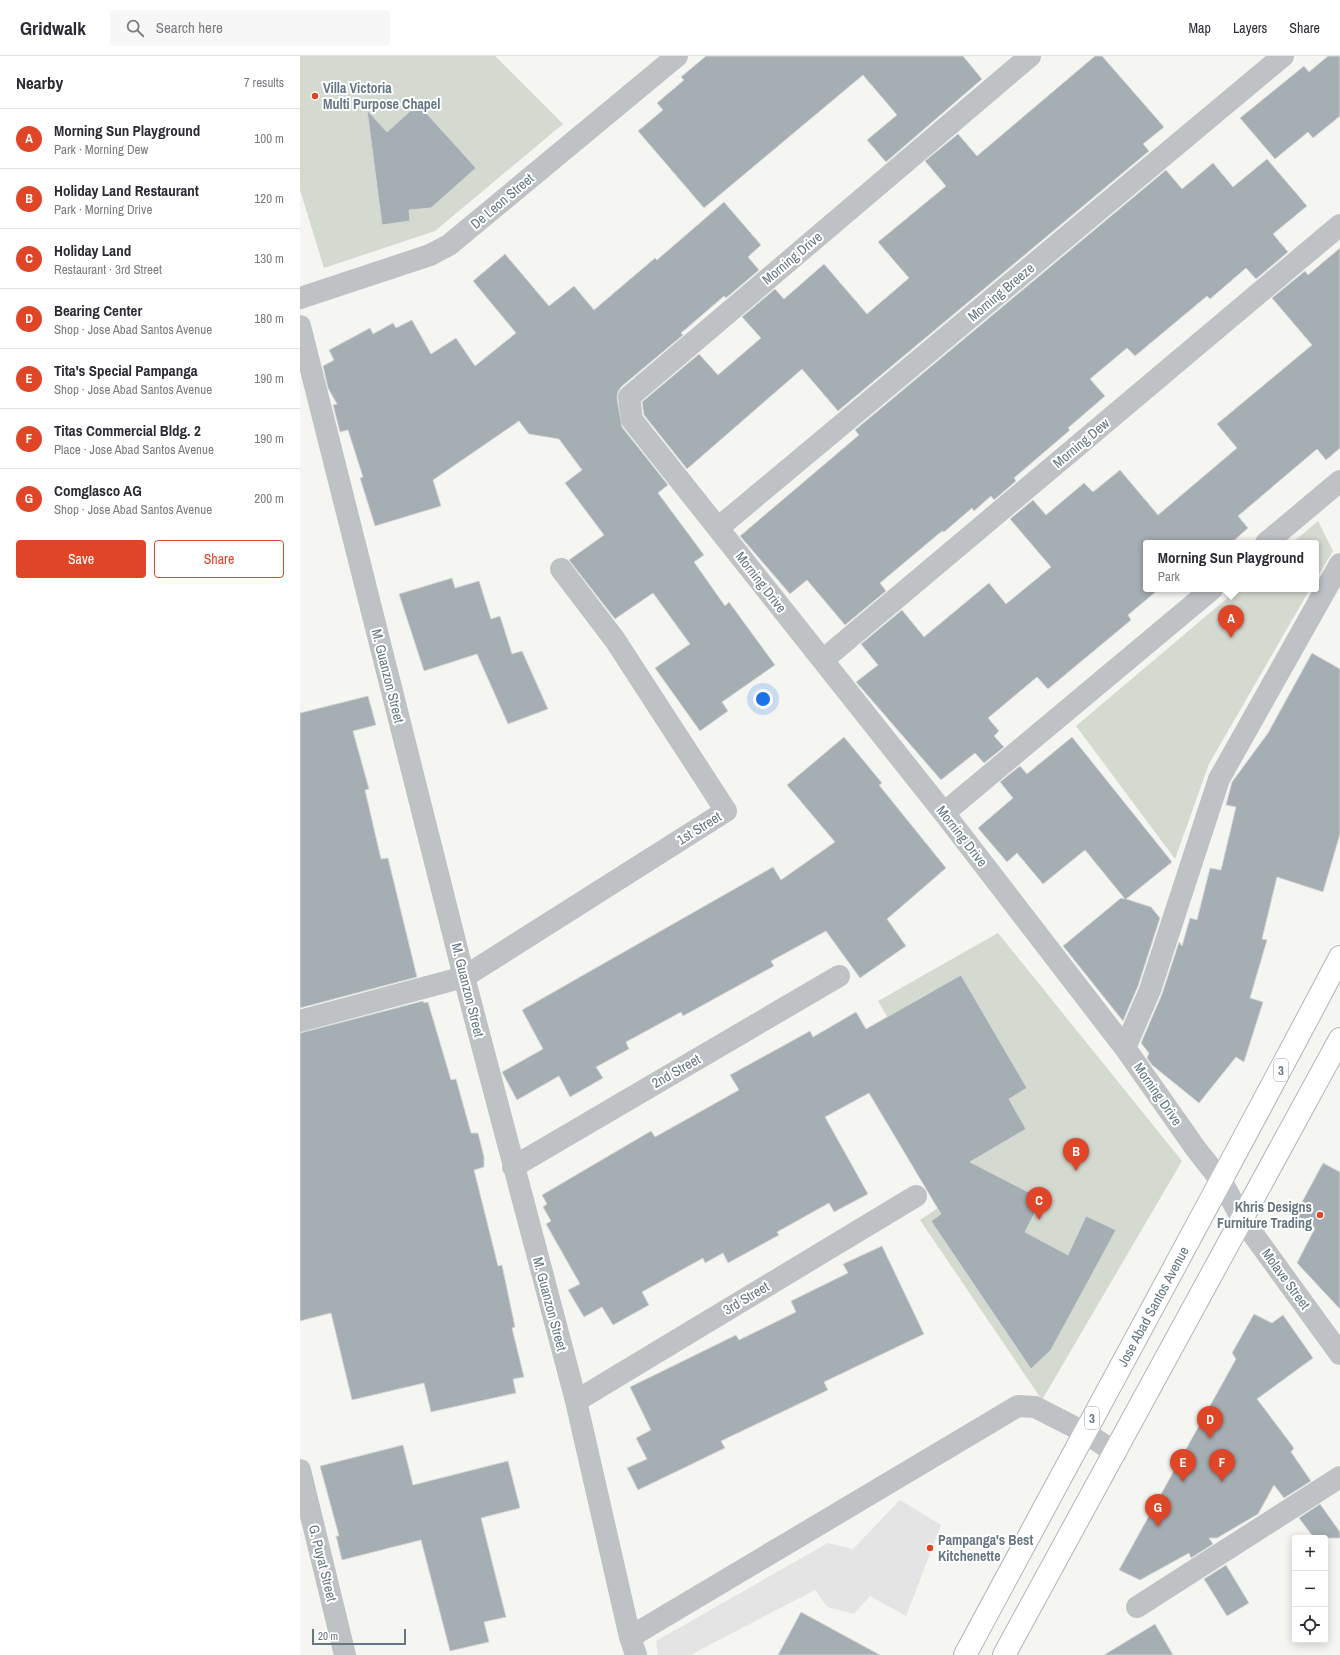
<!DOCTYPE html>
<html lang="en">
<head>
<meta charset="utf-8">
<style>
	:root { --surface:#fff; --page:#f7f7f7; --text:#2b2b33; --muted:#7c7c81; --line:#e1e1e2; --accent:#df4628 }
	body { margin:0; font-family:"Archivo Narrow",sans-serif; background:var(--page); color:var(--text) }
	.controls { position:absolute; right:12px; bottom:12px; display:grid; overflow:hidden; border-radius:4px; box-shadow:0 2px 10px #0003 }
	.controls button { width:36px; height:36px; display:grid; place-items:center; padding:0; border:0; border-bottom:1px solid var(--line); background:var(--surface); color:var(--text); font:20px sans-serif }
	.scale { position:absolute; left:12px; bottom:10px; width:94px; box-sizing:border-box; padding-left:4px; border:2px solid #657782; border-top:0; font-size:11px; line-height:14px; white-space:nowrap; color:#657782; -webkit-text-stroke:3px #fff; paint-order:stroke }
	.you { position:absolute; left:463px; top:643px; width:14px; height:14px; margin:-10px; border:3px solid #fff; border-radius:50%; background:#1a73e8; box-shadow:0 0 0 6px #1a73e833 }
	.badge { display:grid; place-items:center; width:26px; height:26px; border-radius:50%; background:var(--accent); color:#fff; font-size:13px; font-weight:700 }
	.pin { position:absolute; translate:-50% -33px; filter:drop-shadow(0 1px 2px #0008) }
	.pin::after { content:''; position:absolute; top:21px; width:14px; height:12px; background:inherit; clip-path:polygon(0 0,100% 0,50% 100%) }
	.popup { position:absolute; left:843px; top:484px; width:176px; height:52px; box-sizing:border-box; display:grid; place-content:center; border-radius:4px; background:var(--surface); filter:drop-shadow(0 1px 3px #0005); font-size:13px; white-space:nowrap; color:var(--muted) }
	.popup b { font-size:15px; color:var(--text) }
	.popup::after { content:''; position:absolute; left:50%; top:100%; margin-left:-8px; border:8px solid transparent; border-top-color:var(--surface) }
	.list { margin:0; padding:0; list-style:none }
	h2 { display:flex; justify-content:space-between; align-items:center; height:52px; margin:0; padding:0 16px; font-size:17px }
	h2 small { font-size:13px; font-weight:400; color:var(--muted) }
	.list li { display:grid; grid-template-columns:26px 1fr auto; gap:12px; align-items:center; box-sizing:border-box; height:60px; padding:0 16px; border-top:1px solid var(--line) }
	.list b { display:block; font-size:15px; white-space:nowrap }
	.list p { margin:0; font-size:13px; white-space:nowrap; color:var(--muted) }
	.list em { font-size:13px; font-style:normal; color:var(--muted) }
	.actions { display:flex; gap:8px; padding:12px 16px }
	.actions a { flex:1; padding:9px 0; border:1px solid var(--accent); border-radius:4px; text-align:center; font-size:14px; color:var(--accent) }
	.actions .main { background:var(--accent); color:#fff }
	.icon { flex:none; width:22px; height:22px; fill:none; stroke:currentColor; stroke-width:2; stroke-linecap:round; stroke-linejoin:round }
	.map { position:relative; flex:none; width:1040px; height:1599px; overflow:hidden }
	header { display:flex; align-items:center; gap:24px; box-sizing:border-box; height:56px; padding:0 20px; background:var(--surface); border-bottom:1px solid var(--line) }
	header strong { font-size:19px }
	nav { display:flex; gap:22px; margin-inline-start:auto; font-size:14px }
	.search { width:280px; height:36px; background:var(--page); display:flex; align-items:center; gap:10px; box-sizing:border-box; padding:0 14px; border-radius:4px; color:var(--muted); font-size:15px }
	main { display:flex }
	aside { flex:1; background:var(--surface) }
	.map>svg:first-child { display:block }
	.built { fill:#e3e4e3 }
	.green { fill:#d5dad1 }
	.building { fill:#a5aeb3; stroke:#d6d6d4 }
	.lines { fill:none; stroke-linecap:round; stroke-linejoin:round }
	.highway-casing { stroke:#b1b5b8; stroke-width:24 }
	.minor { stroke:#bec2c5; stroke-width:22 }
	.highway { stroke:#fff; stroke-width:22 }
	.poi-dot { fill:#df4628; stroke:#fff; stroke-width:1.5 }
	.labels { text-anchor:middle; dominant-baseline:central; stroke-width:4; stroke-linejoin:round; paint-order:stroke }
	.shield { fill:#fff; stroke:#93a0a8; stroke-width:1 }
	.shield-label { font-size:13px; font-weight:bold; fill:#657782 }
	.poi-label { font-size:14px; font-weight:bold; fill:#657782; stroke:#fff; text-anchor:start }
	.street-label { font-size:14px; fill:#657782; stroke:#fff }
</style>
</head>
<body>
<header>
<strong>Gridwalk</strong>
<div class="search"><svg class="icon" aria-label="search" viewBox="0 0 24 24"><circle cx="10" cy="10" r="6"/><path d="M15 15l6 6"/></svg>Search here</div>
<nav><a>Map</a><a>Layers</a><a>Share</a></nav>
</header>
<main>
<aside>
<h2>Nearby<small>7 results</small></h2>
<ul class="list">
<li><span class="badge">A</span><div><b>Morning Sun Playground</b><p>Park · Morning Dew</p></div><em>100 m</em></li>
<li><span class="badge">B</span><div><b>Holiday Land Restaurant</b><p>Park · Morning Drive</p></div><em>120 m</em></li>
<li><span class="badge">C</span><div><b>Holiday Land</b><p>Restaurant · 3rd Street</p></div><em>130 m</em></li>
<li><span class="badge">D</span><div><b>Bearing Center</b><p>Shop · Jose Abad Santos Avenue</p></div><em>180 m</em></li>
<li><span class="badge">E</span><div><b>Tita's Special Pampanga</b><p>Shop · Jose Abad Santos Avenue</p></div><em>190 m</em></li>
<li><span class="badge">F</span><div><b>Titas Commercial Bldg. 2</b><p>Place · Jose Abad Santos Avenue</p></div><em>190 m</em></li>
<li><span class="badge">G</span><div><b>Comglasco AG</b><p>Shop · Jose Abad Santos Avenue</p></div><em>200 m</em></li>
</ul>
<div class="actions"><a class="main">Save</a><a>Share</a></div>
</aside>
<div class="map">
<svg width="1040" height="1599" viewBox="0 0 1040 1599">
	<rect width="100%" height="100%" fill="#f5f5f2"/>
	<path class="built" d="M 600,1444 L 641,1469 L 606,1560 L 570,1540 L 554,1558 L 527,1551 L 515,1534 L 390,1599 L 358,1599 L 356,1585 L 528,1487 L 553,1493 Z"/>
	<path class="green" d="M 0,0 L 195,0 L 263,68 L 135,175 L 24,212 L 0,134 Z
		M 1018,465 L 1033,495 L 1016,523 L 1016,487 L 992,487 Z
		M 938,533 L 1010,533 L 909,708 L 875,803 L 776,670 Z
		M 698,877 L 882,1105 L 742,1344 L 620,1164 L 681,1123 L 578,945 Z"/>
	<path class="building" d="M 406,0 L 663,0 L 682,23 L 586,106 L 567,84 L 597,59 L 563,19 L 404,152 L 338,75 L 363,54 L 357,47 L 384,24 L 381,21 Z
		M 795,0 L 802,0 L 864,71 L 843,88 L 849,95 L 538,355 L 502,313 L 387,413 L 344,359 L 342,346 L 399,298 L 418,319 L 461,282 L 442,261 L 475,233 L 484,243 L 524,208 L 567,258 L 609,222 L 578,186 L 646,130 L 625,105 L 658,78 L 677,100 Z
		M 1028,0 L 1040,0 L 1040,60 L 1013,82 L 1008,76 L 975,103 L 940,62 L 1004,10 L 1009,16 Z
		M 118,48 L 176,112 L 131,152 L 109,154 L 110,165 L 82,169 L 67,54 L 87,76 Z
		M 967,103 L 1007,150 L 973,178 L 988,196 L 956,223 L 946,212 L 910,243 L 907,240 L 835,300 L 827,292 L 790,323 L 805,340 L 768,372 L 770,374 L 714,422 L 716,425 L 694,444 L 691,440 L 674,455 L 672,452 L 644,476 L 642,475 L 580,527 L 586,535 L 545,569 L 507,524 L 490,538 L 440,480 L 559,379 L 555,374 L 866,114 L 882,133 L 913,107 L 933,131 Z
		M 424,146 L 461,189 L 448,201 L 459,214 L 426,242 L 424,240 L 387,272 L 381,277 L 383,279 L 321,331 L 318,336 L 317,342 L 322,371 L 368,429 L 358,437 L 404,499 L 394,506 L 425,550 L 429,546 L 475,609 L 422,646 L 428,655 L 400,675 L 355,612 L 390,588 L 353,537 L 315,563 L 269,504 L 304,479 L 265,427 L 282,414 L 259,383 L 229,378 L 219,365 L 133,424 L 141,450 L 75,470 L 60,422 L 63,421 L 48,374 L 40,376 L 33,349 L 37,348 L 28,332 L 23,310 L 34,304 L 29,294 L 70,272 L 73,278 L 93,267 L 96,272 L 112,264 L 131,298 L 156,282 L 175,310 L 216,277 L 173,225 L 205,198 L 249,250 L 274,230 L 294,254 L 355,202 L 357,204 Z
		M 1040,192 L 1040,392 L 1026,404 L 1017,393 L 938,460 L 948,472 L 931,487 L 846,487 L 846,533 L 859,533 L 828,559 L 831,564 L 748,633 L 737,621 L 688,662 L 699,675 L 694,680 L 704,691 L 684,707 L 675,697 L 641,724 L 556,626 L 578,609 L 561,588 L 602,554 L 624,581 L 689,527 L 706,548 L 751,511 L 710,463 L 733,444 L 746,459 L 784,427 L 793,436 L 820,414 L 858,459 L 937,392 L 917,368 L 1012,289 L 972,242 L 1005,215 L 1008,219 Z
		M 152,522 L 155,532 L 179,525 L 191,563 L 200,560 L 212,598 L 222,595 L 248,653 L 208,668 L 177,598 L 124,615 L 99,538 Z
		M 1012,597 L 1040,613 L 1040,778 L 1023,836 L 977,821 L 962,883 L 967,884 L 950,942 L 963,946 L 944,1006 L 936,1001 L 899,1047 L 852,1009 L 847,1002 L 849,997 L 841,987 L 862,938 L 879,886 L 882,890 L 890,862 L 897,864 L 910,812 L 921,814 L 936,751 L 926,749 L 932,726 L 968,677 Z
		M 68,640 L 76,669 L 53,675 L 69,733 L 65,734 L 81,803 L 88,802 L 117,921 L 0,952 L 0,657 Z
		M 544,681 L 582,727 L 579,729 L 646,812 L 587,863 L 606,890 L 560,922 L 526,875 L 471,905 L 474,910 L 383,960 L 381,956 L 326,986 L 329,993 L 296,1011 L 303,1022 L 270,1041 L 259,1020 L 217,1044 L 202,1016 L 243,993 L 222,954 L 473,811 L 481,824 L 535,786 L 487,729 Z
		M 772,681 L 872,806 L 826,843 L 851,851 L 860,862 L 838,930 L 823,965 L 763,890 L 821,842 L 825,843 L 785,794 L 743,828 L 717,797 L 707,806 L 678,772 L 713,742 L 700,726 L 720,710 L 727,718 Z
		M 661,919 L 727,1032 L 709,1043 L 726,1073 L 670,1106 L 742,1143 L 725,1176 L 768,1199 L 786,1160 L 816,1174 L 751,1294 L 731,1313 L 631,1165 L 641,1158 L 569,1037 L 525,1061 L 568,1138 L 534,1156 L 529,1147 L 477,1176 L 479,1179 L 428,1207 L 423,1197 L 405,1207 L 403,1202 L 342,1236 L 349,1249 L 313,1269 L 302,1251 L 284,1261 L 268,1234 L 280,1228 L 246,1168 L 251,1165 L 243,1151 L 247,1148 L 242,1139 L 351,1075 L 355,1081 L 439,1034 L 430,1019 L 510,975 L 513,981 L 556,956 L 566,973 Z
		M 123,945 L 124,947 L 128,946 L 151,1024 L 156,1023 L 171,1077 L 178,1077 L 184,1101 L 184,1111 L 174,1114 L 198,1210 L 202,1209 L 215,1271 L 212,1272 L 224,1321 L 213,1323 L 216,1337 L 131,1356 L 124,1327 L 52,1344 L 31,1257 L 0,1265 L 0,977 Z
		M 1023,1107 L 1040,1116 L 1040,1253 L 997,1207 L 1015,1172 L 994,1161 Z
		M 582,1190 L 624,1278 L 524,1326 L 528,1334 L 421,1385 L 425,1392 L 338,1434 L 327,1412 L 347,1403 L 336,1382 L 351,1374 L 330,1331 L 436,1279 L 439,1284 L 496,1256 L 491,1245 L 548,1217 L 543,1208 Z
		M 954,1258 L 972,1267 L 983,1259 L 1013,1302 L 957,1343 L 994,1392 L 991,1396 L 1011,1425 L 984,1442 L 974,1429 L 958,1458 L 917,1482 L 909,1482 L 913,1488 L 891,1502 L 889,1497 L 840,1524 L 819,1514 L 936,1303 L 932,1297 Z
		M 103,1389 L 113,1429 L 208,1405 L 220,1452 L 181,1462 L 206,1561 L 184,1566 L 189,1586 L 150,1595 L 121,1484 L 42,1504 L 36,1480 L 39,1480 L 20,1410 Z
		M 1020,1448 L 1040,1476 L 1040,1482 L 1014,1482 L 999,1462 Z
		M 926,1509 L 949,1547 L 927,1560 L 904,1523 Z
		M 501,1556 L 580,1599 L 478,1599 Z
		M 855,1568 L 873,1599 L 804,1599 Z"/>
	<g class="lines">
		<g class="highway-casing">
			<g id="highway">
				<path id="s1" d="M 665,1599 C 790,1366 917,1135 1040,901"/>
				<path d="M 704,1599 L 1040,983"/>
			</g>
		</g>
		<path class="minor" d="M 730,0 L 329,341 L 332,364 L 644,757 L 825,992 L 896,1093 L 922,1126 L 942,1163 L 1040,1298
			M 0,242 L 130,199 L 149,189 L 377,0
			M 0,270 L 164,921 L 276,1345 L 330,1581 L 336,1599
			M 418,472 L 983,0
			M 966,487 L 1040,425
			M 523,604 L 1040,169
			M 644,757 L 912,533
			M 0,965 L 164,921 L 426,755 L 315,584 L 261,513
			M 825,992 L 850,934 L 919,723 L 1040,508
			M 213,1111 L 539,920
			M 276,1345 L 616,1140
			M 0,1414 L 45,1599
			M 837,1551 L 1040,1421
			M 330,1581 L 718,1350 L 735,1351 L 784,1376 L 816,1397"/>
		<use href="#highway" class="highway"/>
	</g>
	<g class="poi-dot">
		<circle cx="15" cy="40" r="4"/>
		<circle cx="1020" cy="1159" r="4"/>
		<circle cx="630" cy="1492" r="4"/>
	</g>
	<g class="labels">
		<g class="shield">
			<rect x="974" y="1003" width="14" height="22" rx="3"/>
			<rect x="785" y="1351" width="14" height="22" rx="3"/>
		</g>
		<g class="shield-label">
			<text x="981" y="1014">3</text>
			<text x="792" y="1362">3</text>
		</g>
		<g class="poi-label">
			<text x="23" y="32">Villa Victoria<tspan x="23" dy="16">Multi Purpose Chapel</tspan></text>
			<text x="1012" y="1151" text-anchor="end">Khris Designs<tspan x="1012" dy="16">Furniture Trading</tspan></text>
			<text x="638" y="1484">Pampanga's Best<tspan x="638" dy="16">Kitchenette</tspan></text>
		</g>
		<g class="street-label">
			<text transform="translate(202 145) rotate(-40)">De Leon Street</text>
			<text transform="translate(492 202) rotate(-40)">Morning Drive</text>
			<text transform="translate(701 236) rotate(-40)">Morning Breeze</text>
			<text transform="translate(781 387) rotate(-40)">Morning Dew</text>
			<text transform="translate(461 526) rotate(52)">Morning Drive</text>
			<text transform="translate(88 620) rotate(76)">M. Guanzon Street</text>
			<text transform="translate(399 772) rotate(-32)">1st Street</text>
			<text transform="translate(662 780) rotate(52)">Morning Drive</text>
			<text transform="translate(168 934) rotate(76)">M. Guanzon Street</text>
			<text transform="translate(376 1015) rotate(-30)">2nd Street</text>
			<text transform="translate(858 1038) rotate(55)">Morning Drive</text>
			<text transform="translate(986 1223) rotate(54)">Molave Street</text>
			<text transform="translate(446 1242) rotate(-31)">3rd Street</text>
			<text transform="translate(250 1248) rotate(75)">M. Guanzon Street</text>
			<text stroke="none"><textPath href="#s1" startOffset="396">Jose Abad Santos Avenue</textPath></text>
			<text transform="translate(23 1507) rotate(76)">G. Puyat Street</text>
		</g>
	</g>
</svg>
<div class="controls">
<button>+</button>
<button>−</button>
<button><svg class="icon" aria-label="locate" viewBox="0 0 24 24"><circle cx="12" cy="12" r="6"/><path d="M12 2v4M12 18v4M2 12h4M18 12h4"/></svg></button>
</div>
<div class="scale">20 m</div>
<div class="you"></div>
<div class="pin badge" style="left:931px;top:582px">A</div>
<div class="popup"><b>Morning Sun Playground</b>Park</div>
<div class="pin badge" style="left:776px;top:1115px">B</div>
<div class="pin badge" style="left:739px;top:1164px">C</div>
<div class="pin badge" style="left:910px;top:1383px">D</div>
<div class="pin badge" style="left:883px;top:1426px">E</div>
<div class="pin badge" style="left:922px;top:1426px">F</div>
<div class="pin badge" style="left:858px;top:1471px">G</div>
</div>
</main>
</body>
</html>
